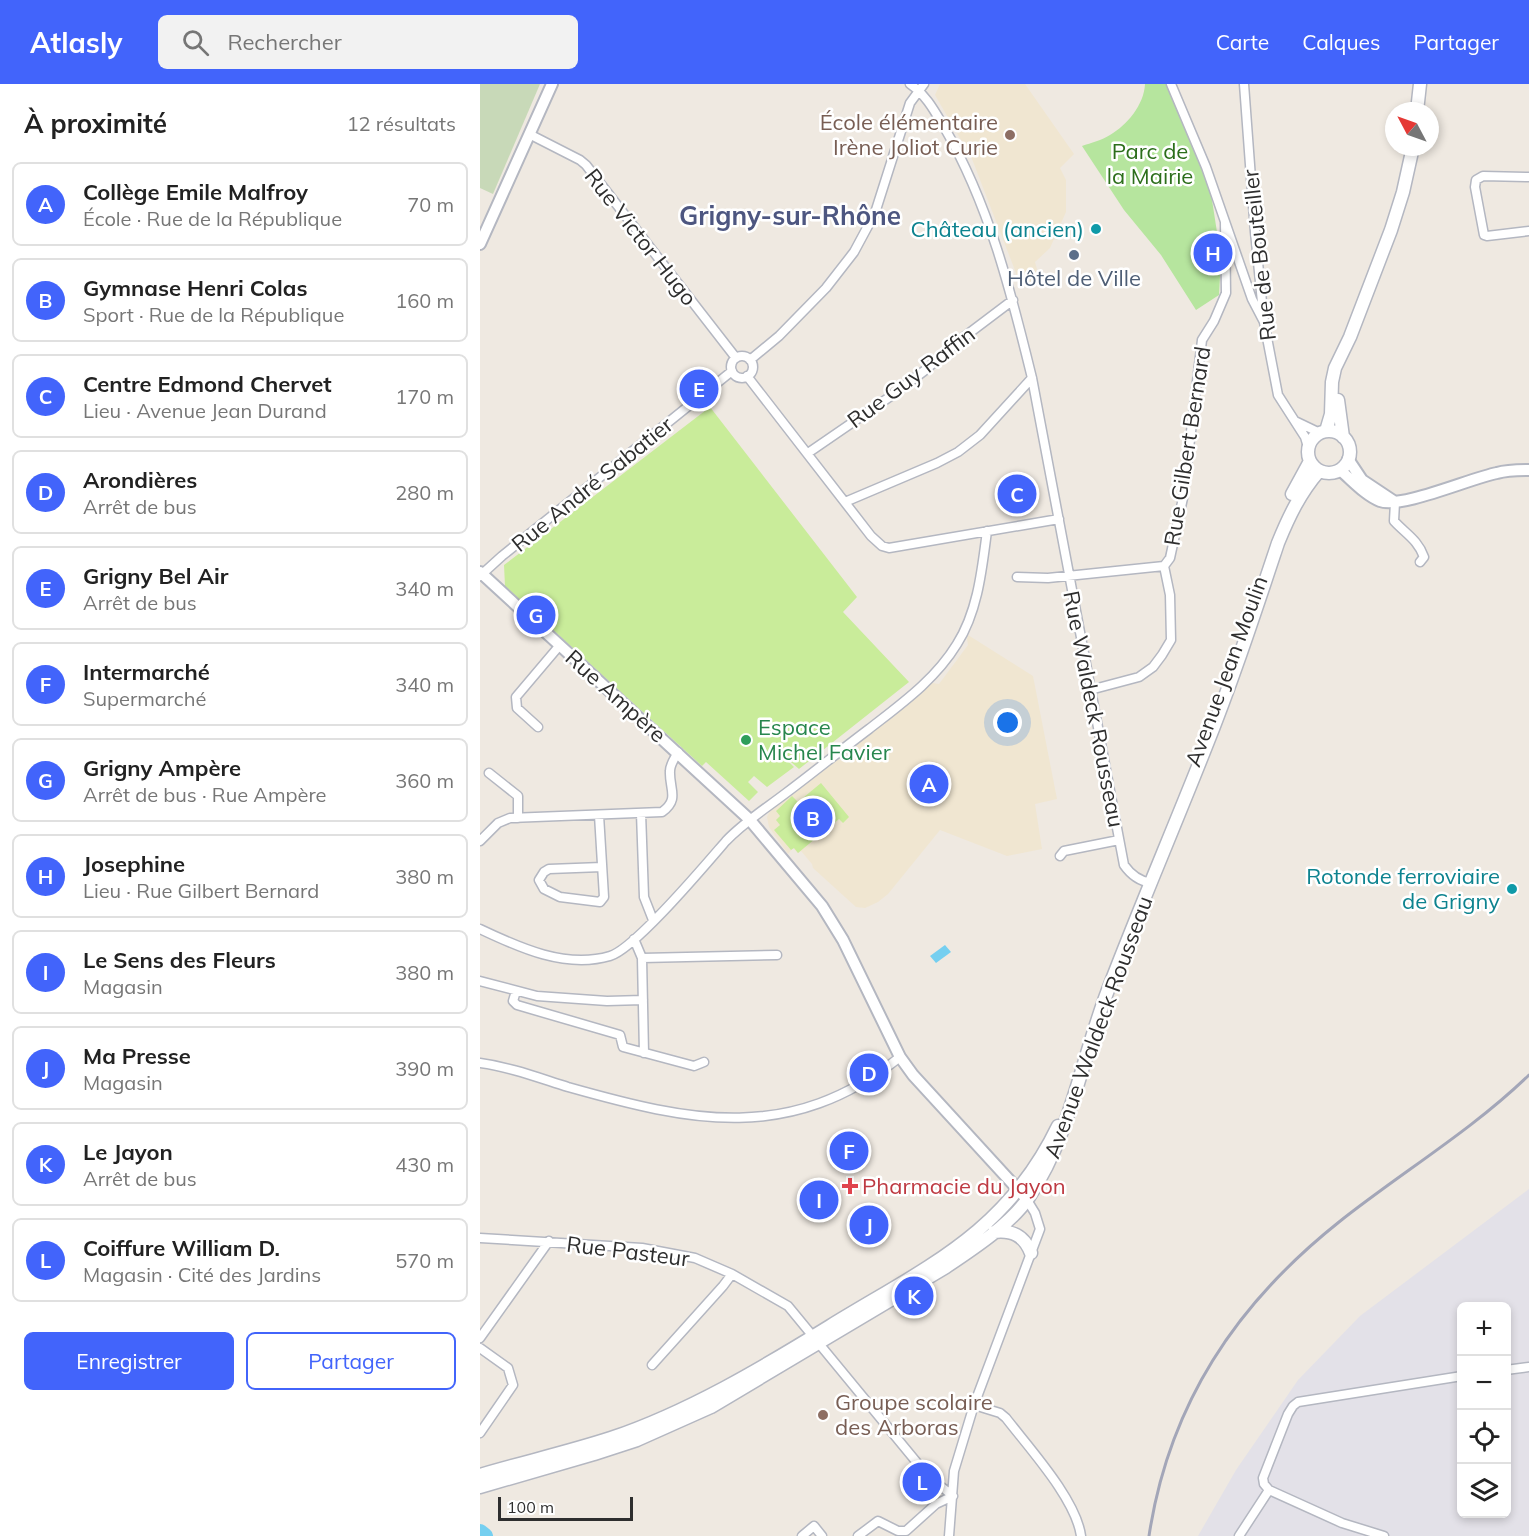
<!DOCTYPE html>
<html lang="fr">
<head>
<meta charset="utf-8">
<style>
	:root { --surface:#fff; --page:#f2f2f2; --text:#222; --muted:#767676; --line:#e0e0e0; --accent:#4264fb }
	body { margin:0; font-family:Mulish,sans-serif; background:var(--page); color:var(--text) }
	.controls { position:absolute; right:18px; bottom:18px; display:grid; overflow:hidden; border-radius:9px; box-shadow:0 3px 9px #0003 }
	.controls button { width:54px; height:54px; display:grid; place-items:center; padding:0; border:0; border-bottom:2px solid var(--line); background:var(--surface); color:var(--text); font:30px sans-serif }
	.compass { position:absolute; left:905px; top:18px; width:54px; height:54px; border-radius:50%; background:var(--surface); box-shadow:0 3px 9px #0003; rotate:311deg }
	.scale { position:absolute; left:18px; bottom:15px; width:135px; box-sizing:border-box; padding-left:6px; border:3px solid #2e2e2e; border-top:0; font-size:16px; line-height:21px; white-space:nowrap; color:#2e2e2e; -webkit-text-stroke:4px #fff; paint-order:stroke }
	.you { position:absolute; left:528px; top:639px; width:21px; height:21px; margin:-15px; border:4px solid #fff; border-radius:50%; background:#1a73e8; box-shadow:0 0 0 9px #1a73e833 }
	.badge { display:grid; place-items:center; width:39px; height:39px; border-radius:50%; background:var(--accent); color:#fff; font-size:20px; font-weight:700 }
	.pin { position:absolute; translate:-50% -50%; border:3px solid #fff; box-shadow:0 2px 6px #0006 }
	.list { margin:0; padding:0; list-style:none }
	h2 { display:flex; justify-content:space-between; align-items:center; height:78px; margin:0; padding:0 24px; font-size:26px }
	h2 small { font-size:20px; font-weight:400; color:var(--muted) }
	.list li { display:grid; grid-template-columns:39px 1fr auto; gap:18px; align-items:center; box-sizing:border-box; height:84px; margin:0 12px 12px; padding:0 12px; border:2px solid var(--line); border-radius:9px }
	.list b { display:block; font-size:22px; white-space:nowrap }
	.list p { margin:0; font-size:20px; white-space:nowrap; color:var(--muted) }
	.list em { font-size:20px; font-style:normal; color:var(--muted) }
	.actions { display:flex; gap:12px; padding:18px 24px }
	.actions a { flex:1; padding:14px 0; border:2px solid var(--accent); border-radius:9px; text-align:center; font-size:21px; color:var(--accent) }
	.actions .main { background:var(--accent); color:#fff }
	.icon { flex:none; width:33px; height:33px; fill:none; stroke:currentColor; stroke-width:2; stroke-linecap:round; stroke-linejoin:round }
	.map { position:relative; flex:none; width:1049px; height:1452px; overflow:hidden }
	header { display:flex; align-items:center; gap:36px; box-sizing:border-box; height:84px; padding:0 30px; background:var(--accent); color:#fff }
	header strong { font-size:28px }
	nav { display:flex; gap:33px; margin-inline-start:auto; font-size:21px }
	.search { width:420px; height:54px; background:var(--page); display:flex; align-items:center; gap:15px; box-sizing:border-box; padding:0 21px; border-radius:9px; color:var(--muted); font-size:22px }
	main { display:flex }
	aside { flex:1; background:var(--surface) }
	.map>svg:first-child { display:block }
	.industrial { fill:#e3e1e8; fill-rule:evenodd }
	.education { fill:#f0e6d1 }
	.green { fill:#b6e59e }
	.cemetery { fill:#c8d9b8 }
	.pitch { fill:#c9ec9a }
	.water { fill:#75cff0 }
	.lines { fill:none; stroke-linecap:round; stroke-linejoin:round }
	.river { stroke:#75cff0; stroke-width:16 }
	.minor-casing { stroke:#b4b7c1; stroke-width:11 }
	.tertiary-casing { stroke:#b4b7c1; stroke-width:14 }
	.secondary-casing { stroke:#b4b7c1; stroke-width:15 }
	.minor { stroke:#fff; stroke-width:8 }
	.tertiary { stroke:#fff; stroke-width:10 }
	.secondary { stroke:#fff; stroke-width:12 }
	.rail { stroke:#a3a6b8; stroke-width:3 }
	.education-dot { fill:#8d6e63; stroke:#fff; stroke-width:2 }
	.culture-dot { fill:#0f9aa8; stroke:#fff; stroke-width:2 }
	.service-dot { fill:#5c6f8a; stroke:#fff; stroke-width:2 }
	.leisure-dot { fill:#2e9e5b; stroke:#fff; stroke-width:2 }
	.health-dot { fill:#e0444e; stroke:#fff; stroke-width:2 }
	.labels { text-anchor:middle; dominant-baseline:central; stroke-width:5; stroke-linejoin:round; paint-order:stroke }
	.education-label { font-size:22px; fill:#785e54; stroke:#fff; text-anchor:end }
	.park-label { font-size:22px; fill:#2c6e1b; stroke:#fff }
	.culture-label { font-size:22px; fill:#0d838f; stroke:#fff; text-anchor:end }
	.street-label { font-size:22px; fill:#2e2e2e; stroke:#fff }
	.service-label { font-size:22px; fill:#4e5e75; stroke:#fff }
	.leisure-label { font-size:22px; fill:#27864d; stroke:#fff; text-anchor:start }
	.health-label { font-size:22px; fill:#be3a42; stroke:#fff; text-anchor:start }
	.quarter-label { font-size:26px; font-weight:bold; fill:#4d5680; stroke:#fff }
</style>
</head>
<body>
<header>
<strong>Atlasly</strong>
<div class="search"><svg class="icon" aria-label="search" viewBox="0 0 24 24"><circle cx="10" cy="10" r="6"/><path d="M15 15l6 6"/></svg>Rechercher</div>
<nav><a>Carte</a><a>Calques</a><a>Partager</a></nav>
</header>
<main>
<aside>
<h2>À proximité<small>12 résultats</small></h2>
<ul class="list">
<li><span class="badge">A</span><div><b>Collège Emile Malfroy</b><p>École · Rue de la République</p></div><em>70 m</em></li>
<li><span class="badge">B</span><div><b>Gymnase Henri Colas</b><p>Sport · Rue de la République</p></div><em>160 m</em></li>
<li><span class="badge">C</span><div><b>Centre Edmond Chervet</b><p>Lieu · Avenue Jean Durand</p></div><em>170 m</em></li>
<li><span class="badge">D</span><div><b>Arondières</b><p>Arrêt de bus</p></div><em>280 m</em></li>
<li><span class="badge">E</span><div><b>Grigny Bel Air</b><p>Arrêt de bus</p></div><em>340 m</em></li>
<li><span class="badge">F</span><div><b>Intermarché</b><p>Supermarché</p></div><em>340 m</em></li>
<li><span class="badge">G</span><div><b>Grigny Ampère</b><p>Arrêt de bus · Rue Ampère</p></div><em>360 m</em></li>
<li><span class="badge">H</span><div><b>Josephine</b><p>Lieu · Rue Gilbert Bernard</p></div><em>380 m</em></li>
<li><span class="badge">I</span><div><b>Le Sens des Fleurs</b><p>Magasin</p></div><em>380 m</em></li>
<li><span class="badge">J</span><div><b>Ma Presse</b><p>Magasin</p></div><em>390 m</em></li>
<li><span class="badge">K</span><div><b>Le Jayon</b><p>Arrêt de bus</p></div><em>430 m</em></li>
<li><span class="badge">L</span><div><b>Coiffure William D.</b><p>Magasin · Cité des Jardins</p></div><em>570 m</em></li>
</ul>
<div class="actions"><a class="main">Enregistrer</a><a>Partager</a></div>
</aside>
<div class="map">
<svg width="1049" height="1452" viewBox="0 0 1049 1452">
	<rect width="100%" height="100%" fill="#efe9e1"/>
	<path class="industrial" d="M 1049,1105 L 1049,1452 L 718,1452 L 756,1386 L 818,1296 L 880,1232 ZM 982,1222 L 1026,1222 L 1026,1430 L 982,1430 Z"/>
	<path class="education" d="M 460,0 L 545,0 L 594,70 L 580,84 L 586,96 L 586,128 L 570,164 L 555,178 L 557,185 L 556,191 L 549,199 L 541,202 L 492,75 L 455,11 Z
		M 488,551 L 553,592 L 577,715 L 555,720 L 562,765 L 527,772 L 460,746 L 408,810 L 398,818 L 385,824 L 376,823 L 333,784 L 332,780 L 321,767 L 318,769 L 313,764 L 308,770 L 289,743 L 287,733 L 291,725 L 357,675 L 363,677 L 371,671 L 371,664 L 452,599 L 459,600 L 488,561 L 487,555 Z"/>
	<path class="green" d="M 665,0 L 686,0 L 730,103 L 741,174 L 739,211 L 716,226 L 681,171 L 644,126 L 602,62 C 611,59 622,56 630,51 C 647,41 664,21 665,0 Z"/>
	<path class="cemetery" d="M 0,0 L 60,0 L 13,110 L 0,104 Z"/>
	<path class="pitch" d="M 230,323 L 377,513 L 363,528 L 429,598 L 319,685 L 296,665 L 314,683 L 287,703 L 274,692 L 268,698 L 278,708 L 269,717 L 226,678 L 222,682 L 25,502 L 24,481 Z
		M 341,699 L 369,733 L 363,739 L 359,735 L 318,769 L 314,764 L 311,766 L 294,746 L 300,741 L 296,736 L 300,732 L 296,727 L 312,712 L 318,718 Z"/>
	<path class="water" d="M 465,861 L 471,868 L 456,879 L 450,872 Z"/>
	<g class="lines">
		<path class="river" d="M 0,1448 L 5,1452"/>
		<g class="minor-casing">
			<path id="minor" d="M 430,0 C 446,11 454,26 464,43 C 509,120 531,208 552,294 L 644,781 C 651,791 659,797 671,799
				M 691,0 L 726,83 L 772,215 L 784,238
				M 764,0 L 775,148 L 784,238 L 798,311 L 825,353 L 828,363
				M 51,51 L 100,76 L 106,81 L 256,274
				M 1049,93 L 1003,92 L 996,96 L 995,103 L 1004,151 L 1007,152 L 1049,147
				M251 283a11 11 0 1 1 22 0a11 11 0 1 1-22 0Z
				M 270,276 L 299,252 L 346,204 L 374,168 L 395,129 L 430,19 L 444,0
				M 267,292 L 391,452 L 402,462 L 409,464 L 579,435
				M 815,337 L 840,349
				M 328,369 L 411,312 L 444,287 L 484,253 L 533,216
				M 365,418 L 457,379 L 478,368 L 500,351 L 552,294
				M 915,418 L 914,437 C 926,450 938,456 944,473 L 940,478
				M 0,492 L 22,472 L 252,287
				M 537,493 L 568,494 L 684,482
				M 610,606 L 659,593 L 673,583 L 682,571 L 691,556 L 690,511 L 684,482 L 690,474 L 703,414 L 722,256 L 734,237 L 746,209 L 745,138
				M 58,643 L 37,624 L 36,613 L 80,561
				M 9,689 L 38,712 L 38,734
				M 161,729 L 164,813 L 173,836
				M 119,731 L 124,813 L 120,818 L 80,813 L 64,805 L 59,796 L 64,788 L 69,785 L 122,783
				M 0,757 L 18,739 L 30,734 L 182,728 C 200,715 189,705 190,687 C 190,680 195,674 198,668
				M 580,772 L 584,767 L 639,756
				M 0,845 C 40,864 86,885 130,872 C 155,865 226,780 246,757 C 264,738 285,725 306,709 C 334,688 361,666 389,645 C 421,620 455,596 477,560 C 498,527 502,485 507,447
				M 154,855 L 162,874 L 164,969
				M 162,874 L 297,871
				M 0,897 L 57,912 L 127,917 L 163,916
				M 36,907 L 33,917 L 37,921 L 140,951 L 143,963 L 214,982 L 224,978
				M 0,979 C 30,983 59,994 88,1003 C 212,1038 310,1060 420,973
				M 0,1154 L 162,1164 L 215,1174 L 252,1190 L 308,1222 L 448,1392 L 473,1412
				M 0,1254 L 69,1157
				M 0,1264 L 28,1284 L 33,1301 L 0,1349
				M 172,1281 L 243,1202 L 252,1190
				M 1026,1286 L 1049,1283
				M 494,1321 L 520,1329 L 526,1334 C 549,1364 596,1415 601,1452
				M 789,1406 L 784,1400 L 783,1394 L 808,1330 L 813,1322 L 818,1318 L 982,1292
				M 789,1406 L 862,1439 L 904,1452
				M 322,1452 L 334,1442 L 342,1452
				M 378,1452 L 398,1437 L 418,1447 L 426,1447 L 456,1420 L 473,1412
				M 469,1452 L 474,1387 L 494,1321 L 560,1145 L 555,1129 L 547,1116
				M 759,1452 L 789,1406"/>
		</g>
		<g class="tertiary-casing">
			<path id="tertiary" d="M 0,160 L 72,0
				M 868,375 L 882,396 L 915,418
				M 860,386 C 872,396 885,411 900,417 C 921,425 991,394 1017,389 C 1027,386 1038,386 1049,386
				M 0,488 L 269,735 L 342,822 L 363,856 L 420,973 L 433,991 L 543,1111"/>
		</g>
		<g class="secondary-casing">
			<path id="secondary" d="M 937,27 L 940,0
				M 858,316 L 863,353
				M 846,347 L 851,330 L 852,298 L 855,284 L 870,253 L 911,146 L 923,108 L 933,63
				M828 368a21 21 0 1 1 42 0a21 21 0 1 1-42 0Z
				M 812,410 L 830,377
				M 514,1148 C 532,1146 544,1151 551,1169
				M 0,1391 C 44,1378 88,1368 131,1354 C 208,1328 282,1284 350,1242 C 446,1183 526,1150 578,1042
				M 0,1403 L 114,1370 L 157,1356 L 231,1323 L 466,1183 C 493,1165 531,1140 549,1113 C 591,1050 601,976 628,906 C 659,825 693,746 725,665 C 752,598 775,528 798,459 C 809,432 820,409 839,387"/>
		</g>
		<use href="#minor" class="minor"/>
		<use href="#tertiary" class="tertiary"/>
		<use href="#secondary" class="secondary"/>
		<path class="rail" d="M 669,1452 C 689,1320 756,1220 859,1138 C 922,1088 991,1047 1049,991"/>
	</g>
	<g class="education-dot">
		<circle cx="530" cy="51" r="6"/>
		<circle cx="343" cy="1331" r="6"/>
	</g>
	<g class="culture-dot">
		<circle cx="616" cy="145" r="6"/>
		<circle cx="1032" cy="805" r="6"/>
	</g>
	<circle class="service-dot" cx="594" cy="171" r="6"/>
	<circle class="leisure-dot" cx="266" cy="656" r="6"/>
	<path class="health-dot" d="M367 1093h6v6h6v6h-6v6h-6v-6h-6v-6h6z"/>
	<g class="labels">
		<g class="education-label">
			<text x="518" y="38">École élémentaire<tspan x="518" dy="25">Irène Joliot Curie</tspan></text>
			<text x="355" y="1318" text-anchor="start">Groupe scolaire<tspan x="355" dy="25">des Arboras</tspan></text>
		</g>
		<g class="park-label">
			<text x="670" y="67">Parc de<tspan x="670" dy="25">la Mairie</tspan></text>
		</g>
		<g class="culture-label">
			<text x="604" y="145">Château (ancien)</text>
			<text x="1020" y="792">Rotonde ferroviaire<tspan x="1020" dy="25">de Grigny</tspan></text>
		</g>
		<g class="street-label">
			<text transform="translate(161 153) rotate(52)">Rue Victor Hugo</text>
			<text transform="translate(779 171) rotate(-96)">Rue de Bouteiller</text>
			<text transform="translate(431 293) rotate(-37)">Rue Guy Raffin</text>
			<text transform="translate(707 362) rotate(-81)">Rue Gilbert Bernard</text>
			<text transform="translate(112 400) rotate(-39)">Rue André Sabatier</text>
			<text transform="translate(746 587) rotate(-70)">Avenue Jean Moulin</text>
			<text transform="translate(136 612) rotate(42)">Rue Ampère</text>
			<text transform="translate(614 625) rotate(79)">Rue Waldeck Rousseau</text>
			<text transform="translate(618 943) rotate(-70)">Avenue Waldeck Rousseau</text>
			<text transform="translate(148 1167) rotate(7)">Rue Pasteur</text>
		</g>
		<g class="service-label">
			<text x="594" y="194">Hôtel de Ville</text>
		</g>
		<g class="leisure-label">
			<text x="278" y="643">Espace<tspan x="278" dy="25">Michel Favier</tspan></text>
		</g>
		<g class="health-label">
			<text x="382" y="1102">Pharmacie du Jayon</text>
		</g>
		<g class="quarter-label">
			<text x="310" y="131">Grigny-sur-Rhône</text>
		</g>
	</g>
</svg>
<div class="controls">
<button>+</button>
<button>−</button>
<button><svg class="icon" aria-label="locate" viewBox="0 0 24 24"><circle cx="12" cy="12" r="6"/><path d="M12 2v4M12 18v4M2 12h4M18 12h4"/></svg></button>
<button><svg class="icon" aria-label="layers" viewBox="0 0 24 24"><path d="M12 4l9 5-9 5-9-5zM3 14l9 5 9-5"/></svg></button>
</div>
<svg class="compass" viewBox="-18 -18 36 36"><path d="M0-13l5 13h-10z" fill="#e53935"/><path d="M0 13l5-13h-10z" fill="#767676"/></svg>
<div class="scale">100 m</div>
<div class="you"></div>
<div class="pin badge" style="left:449px;top:700px">A</div>
<div class="pin badge" style="left:333px;top:734px">B</div>
<div class="pin badge" style="left:537px;top:410px">C</div>
<div class="pin badge" style="left:389px;top:989px">D</div>
<div class="pin badge" style="left:219px;top:305px">E</div>
<div class="pin badge" style="left:369px;top:1067px">F</div>
<div class="pin badge" style="left:56px;top:531px">G</div>
<div class="pin badge" style="left:733px;top:169px">H</div>
<div class="pin badge" style="left:339px;top:1116px">I</div>
<div class="pin badge" style="left:389px;top:1141px">J</div>
<div class="pin badge" style="left:434px;top:1212px">K</div>
<div class="pin badge" style="left:442px;top:1398px">L</div>
</div>
</main>
</body>
</html>
